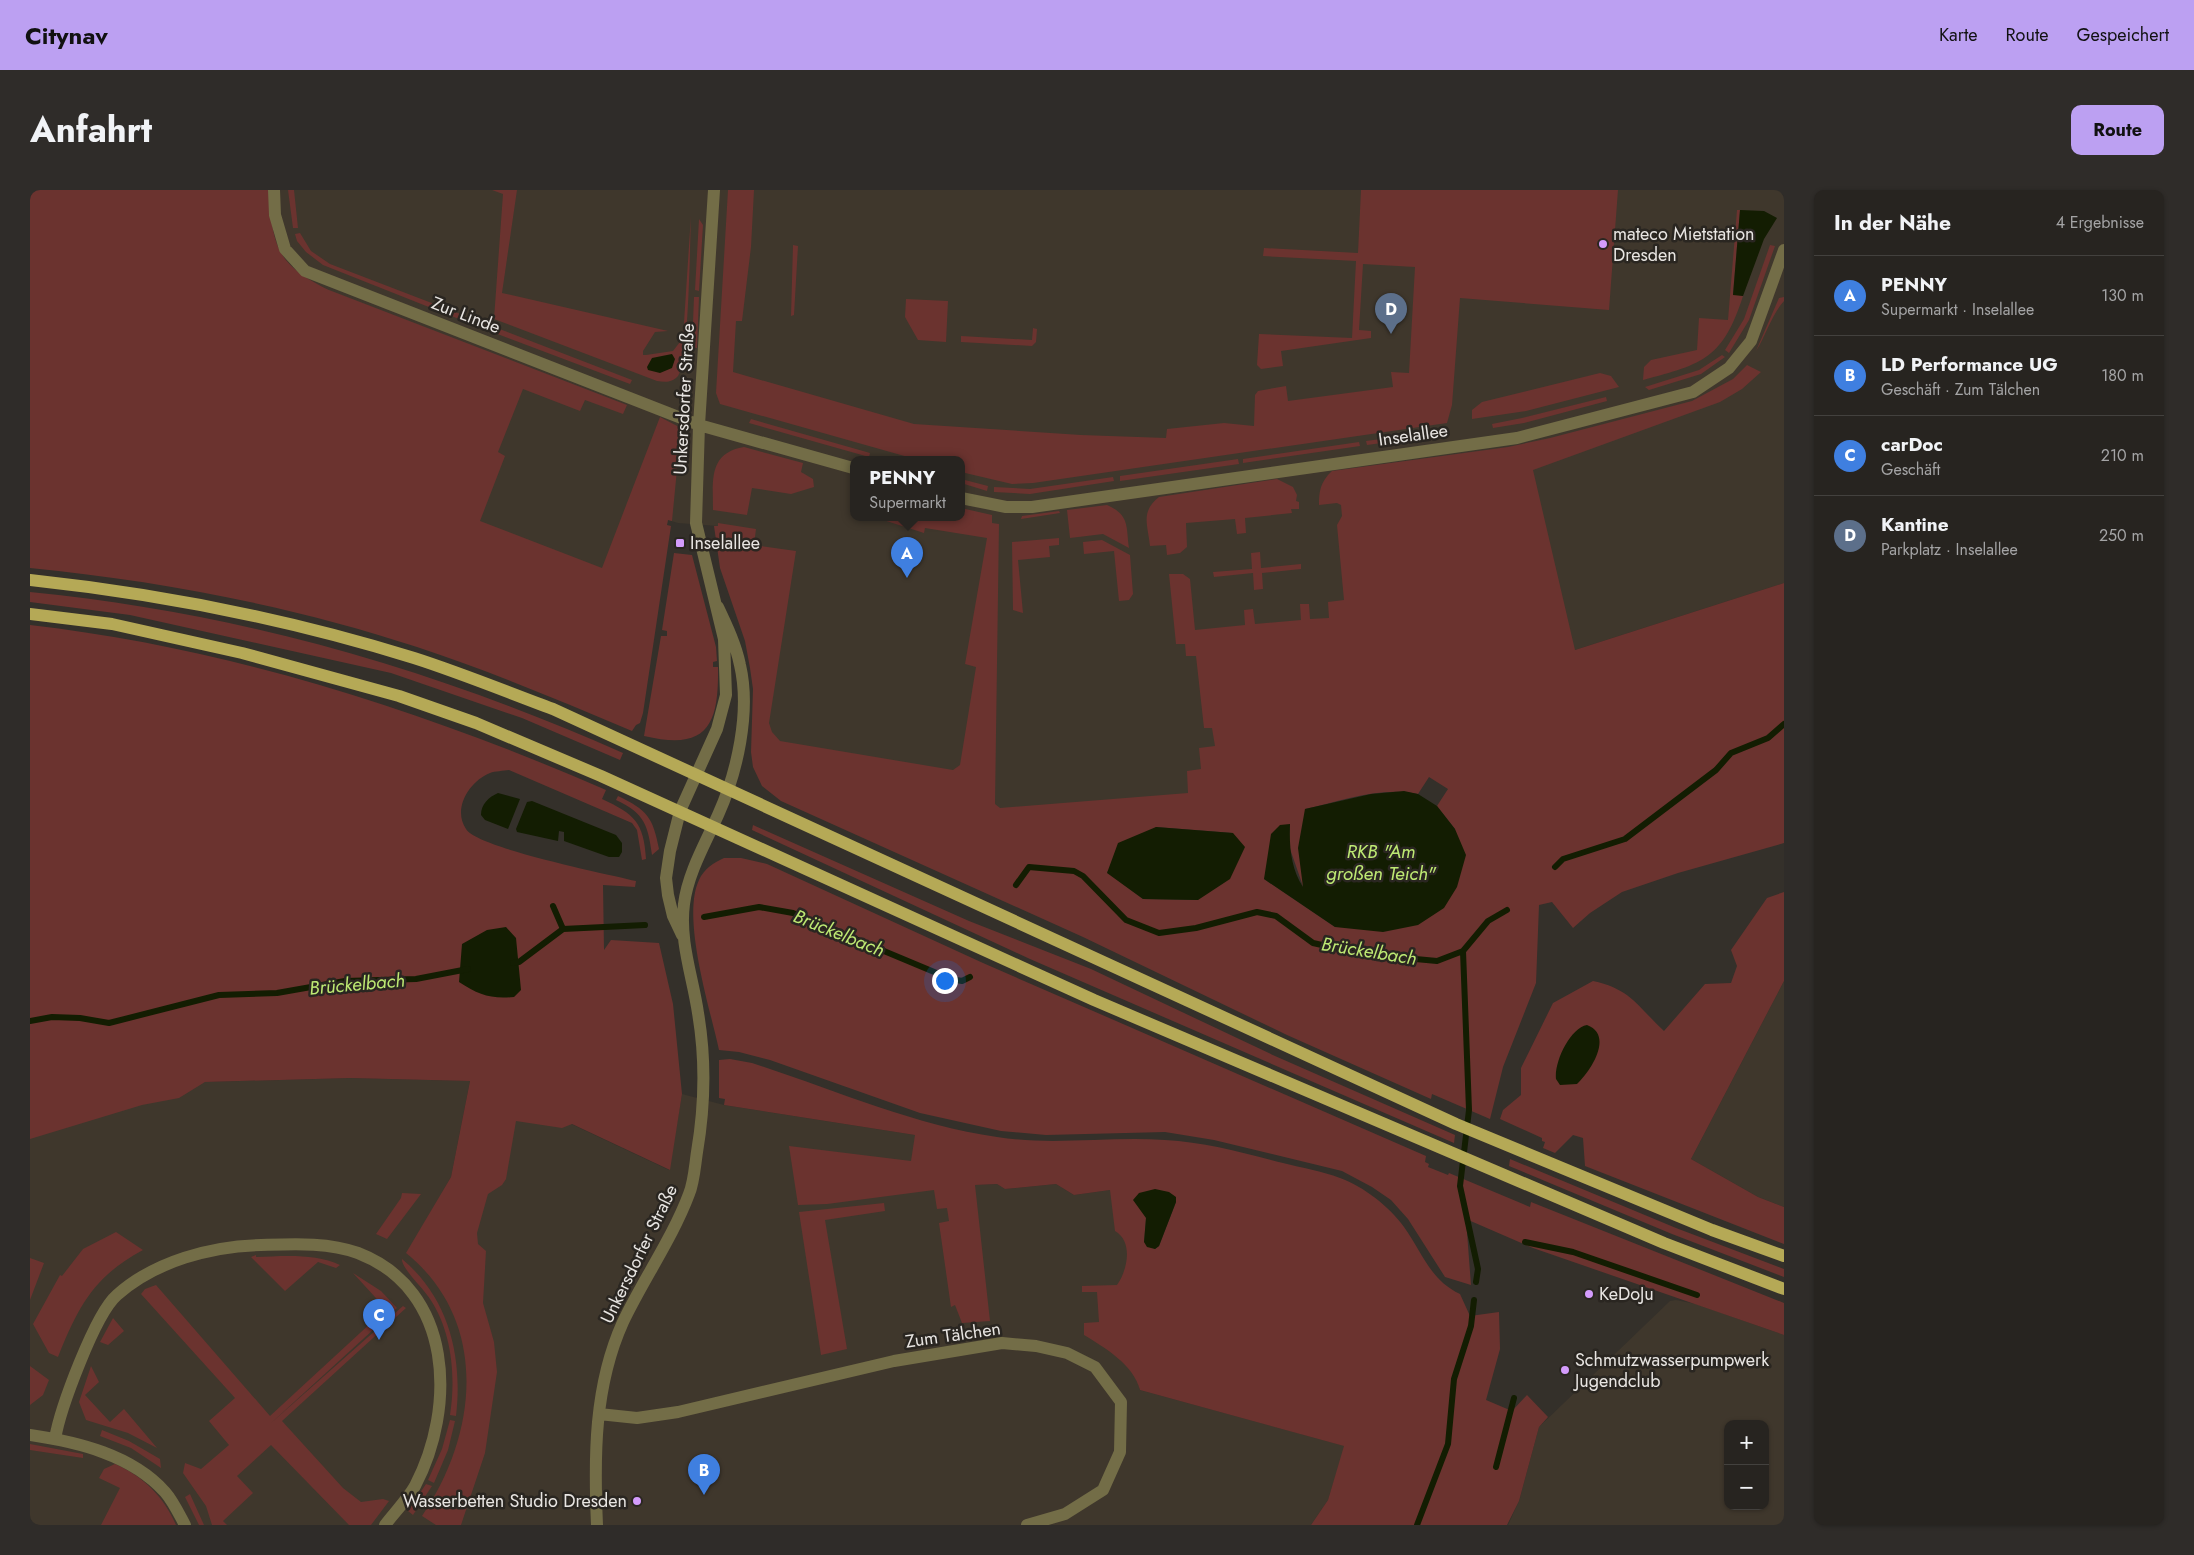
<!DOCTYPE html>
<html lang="de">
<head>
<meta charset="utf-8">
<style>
	:root { --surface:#272420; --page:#2f2c29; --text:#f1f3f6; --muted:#a4a4a5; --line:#43413e; --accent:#bca0f2 }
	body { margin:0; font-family:Jost,sans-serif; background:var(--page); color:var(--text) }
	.controls { position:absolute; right:15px; bottom:15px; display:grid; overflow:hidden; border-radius:10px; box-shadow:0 1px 4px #0004 }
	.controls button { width:45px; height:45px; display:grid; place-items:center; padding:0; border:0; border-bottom:1px solid var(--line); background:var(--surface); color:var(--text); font:25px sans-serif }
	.you { position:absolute; left:914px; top:790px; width:18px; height:18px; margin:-12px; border:4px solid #fff; border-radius:50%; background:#1a73e8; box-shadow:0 0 0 8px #1a73e833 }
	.badge { display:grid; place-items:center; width:32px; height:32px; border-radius:50%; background:var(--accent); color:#fff; font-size:16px; font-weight:700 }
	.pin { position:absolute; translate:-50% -41px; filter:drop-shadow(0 1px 2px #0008) }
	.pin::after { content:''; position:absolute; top:26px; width:18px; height:15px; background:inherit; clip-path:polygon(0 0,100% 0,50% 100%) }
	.popup { position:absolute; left:820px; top:266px; width:115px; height:65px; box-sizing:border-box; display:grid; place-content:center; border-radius:10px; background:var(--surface); filter:drop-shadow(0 1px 4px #0005); font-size:16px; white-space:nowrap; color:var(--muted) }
	.popup b { font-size:19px; color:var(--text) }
	.popup::after { content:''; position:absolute; left:50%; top:100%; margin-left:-10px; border:10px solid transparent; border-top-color:var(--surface) }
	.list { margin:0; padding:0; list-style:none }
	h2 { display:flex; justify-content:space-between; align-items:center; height:65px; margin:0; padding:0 20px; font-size:21px }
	h2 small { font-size:16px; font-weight:400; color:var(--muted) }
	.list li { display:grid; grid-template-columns:32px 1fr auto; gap:15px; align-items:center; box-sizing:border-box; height:80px; padding:0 20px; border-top:1px solid var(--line) }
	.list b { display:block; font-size:19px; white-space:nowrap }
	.list p { margin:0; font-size:16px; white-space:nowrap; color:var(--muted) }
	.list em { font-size:16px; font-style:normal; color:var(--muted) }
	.map { position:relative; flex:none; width:1754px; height:1335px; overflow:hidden; border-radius:10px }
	header { display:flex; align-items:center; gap:30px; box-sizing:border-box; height:70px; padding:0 25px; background:var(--accent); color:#111 }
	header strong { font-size:24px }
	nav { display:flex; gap:28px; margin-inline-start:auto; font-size:18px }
	.intro { display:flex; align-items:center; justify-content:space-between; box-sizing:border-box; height:120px; padding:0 30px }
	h1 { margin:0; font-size:35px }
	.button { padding:12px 22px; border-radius:10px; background:var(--accent); color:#111; font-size:18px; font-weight:700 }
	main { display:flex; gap:30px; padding:0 30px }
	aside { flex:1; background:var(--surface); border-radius:10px; box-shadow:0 1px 4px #0004 }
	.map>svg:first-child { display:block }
	.built { fill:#3f372c; fill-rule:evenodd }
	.green { fill:#6b332f; fill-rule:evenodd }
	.water { fill:#131d02 }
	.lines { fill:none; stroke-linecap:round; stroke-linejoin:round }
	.stream { stroke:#131d02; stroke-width:6 }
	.minor { stroke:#736d47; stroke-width:12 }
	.major { stroke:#b5a956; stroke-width:12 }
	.poi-dot { fill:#d49cfc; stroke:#2a2621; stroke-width:2 }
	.labels { text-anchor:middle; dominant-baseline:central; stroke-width:5; stroke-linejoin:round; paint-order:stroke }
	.poi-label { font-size:18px; fill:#e8e5e2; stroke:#2a2621; text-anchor:start }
	.street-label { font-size:18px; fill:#e8e5e2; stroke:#2a2621 }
	.water-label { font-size:19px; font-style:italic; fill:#bee973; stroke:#2a2621 }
</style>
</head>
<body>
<header>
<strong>Citynav</strong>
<nav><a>Karte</a><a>Route</a><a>Gespeichert</a></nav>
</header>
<div class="intro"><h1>Anfahrt</h1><a class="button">Route</a></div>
<main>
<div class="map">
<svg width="1754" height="1335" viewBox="0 0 1754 1335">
	<rect width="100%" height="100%" fill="#34302a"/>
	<path class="built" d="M 239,0 L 1754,0 L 1754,393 L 1545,460 L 1519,520 L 1042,639 L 751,597 L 688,336 L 648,333 L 638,330 L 615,434 L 422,358 L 299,100 L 275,89 L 258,74 L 247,59 L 242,33 ZM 823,269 L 931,269 L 931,327 L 823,327 Z
		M 1754,791 L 1754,1017 L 1728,1007 L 1661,969 Z
		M 320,888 L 440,891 L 421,987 L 377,1063 L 393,1077 L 471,901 L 639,980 L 652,904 L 694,915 L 885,945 L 945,995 L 967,994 L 975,999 L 1026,994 L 1044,1005 L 1129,993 L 1108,1192 L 1110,1200 L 1315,1256 L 1298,1310 L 1281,1335 L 0,1335 L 0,939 L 175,892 Z
		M 1646,1110 L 1666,1114 L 1754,1145 L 1754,1335 L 1478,1335 L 1489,1311 L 1509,1237 L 1640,1111 ZM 1698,1234 L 1735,1234 L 1735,1316 L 1698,1316 Z"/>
	<path class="green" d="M 0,0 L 239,0 C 243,56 245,74 299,100 L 597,215 L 593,224 L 555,210 L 550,221 L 493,199 L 468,262 L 475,266 L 450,331 L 572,378 L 630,227 L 651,238 L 642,331 L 638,330 L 637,335 L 641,336 L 613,523 L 610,533 L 606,535 L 602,541 C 531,511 460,481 387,457 C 262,416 131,391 0,378 Z
		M 258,0 L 264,0 L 268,38 L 263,38 Z
		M 462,0 L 487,0 L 472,103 L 638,141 L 625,142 L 613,161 L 613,165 L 616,165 L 643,161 L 653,148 L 661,25 C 660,50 659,173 648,186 C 642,193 635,192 627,191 L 464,129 L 473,4 Z
		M 698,0 L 724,0 L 721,57 L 712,131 L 706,131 L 703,182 L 884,234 L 1051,245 L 1136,248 L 1137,239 L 1194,233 L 1224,236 L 1225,205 L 1228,201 L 1256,196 L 1258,211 L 1363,197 L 1361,182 L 1379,183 L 1385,77 L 1333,74 L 1329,140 L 1341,141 L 1341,148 L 1251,161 L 1253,176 L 1231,179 L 1227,175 L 1229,144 L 1322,148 L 1326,71 L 1233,66 L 1234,58 L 1328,63 L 1331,0 L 1588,0 L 1579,120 L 1430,108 L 1422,215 L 1417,233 L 1003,293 L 982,294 L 931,282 L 931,269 L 885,269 L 690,214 L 686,203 Z
		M 1707,20 L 1710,20 L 1703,104 L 1713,106 C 1693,168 1674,174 1613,190 L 1614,177 L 1621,170 L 1667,160 L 1669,128 L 1698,130 Z
		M 669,29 L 673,35 L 669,101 L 665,100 Z
		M 270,43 L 281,61 L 300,74 L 433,125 L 429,129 L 293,75 L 276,62 L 267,51 L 265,44 Z
		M 763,55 L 768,56 L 764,125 L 761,126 Z
		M 1740,55 L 1745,56 L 1719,130 L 1699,163 L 1695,160 L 1714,129 Z
		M 664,107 L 669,107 L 667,158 L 662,158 Z
		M 1754,107 L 1754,111 C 1742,124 1736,145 1726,161 L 1749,108 Z
		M 876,109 L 918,111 L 916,152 L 888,150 L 875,127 Z
		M 454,133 L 602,190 L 600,194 L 457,140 Z
		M 1003,138 L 1007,139 L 1006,152 L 1002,156 L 931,152 L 931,146 L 1002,150 Z
		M 1692,165 L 1695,167 L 1671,184 L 1619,200 L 1615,197 L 1669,180 Z
		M 1717,175 L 1731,182 L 1712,199 L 1690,212 L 1503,280 L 1545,460 L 1754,393 L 1754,653 L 1648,683 L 1592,702 L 1560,723 L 1543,738 L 1522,712 L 1509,715 L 1506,793 L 1473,877 L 1460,929 L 1402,904 L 1401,909 L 1257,845 L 1053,747 L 751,611 L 732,596 L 723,577 L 721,562 L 723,499 L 720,478 L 715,451 L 690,378 L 684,336 L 688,336 L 688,333 L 726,339 L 724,355 L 766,361 L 739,533 L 742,542 L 750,551 L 923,580 L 930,575 L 946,477 L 935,474 L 957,348 L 895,338 L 894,343 L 844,327 L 931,327 L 931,318 L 962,325 L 962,333 L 969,334 L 965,614 L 970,618 L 1158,603 L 1157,581 L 1171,579 L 1169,558 L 1185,556 L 1182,538 L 1174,538 L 1166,466 L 1156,466 L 1155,454 L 1146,454 L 1139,384 L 1153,384 L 1160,389 L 1165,440 L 1215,435 L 1214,420 L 1223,419 L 1225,434 L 1271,430 L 1270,414 L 1279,414 L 1280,429 L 1299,428 L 1298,412 L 1314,410 L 1307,335 L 1312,326 L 1311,315 L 1307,313 L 1289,315 C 1289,302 1290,292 1302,281 L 1478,257 L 1520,248 L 1662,211 L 1703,189 ZM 1399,587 L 1418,599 L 1407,616 L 1425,639 L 1305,737 L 1234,689 L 1260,634 L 1259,656 L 1274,699 L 1275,619 C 1311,611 1351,596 1388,604 ZM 1126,637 L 1203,643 L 1168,710 L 1113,709 L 1077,682 Z
		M 1570,183 L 1581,186 L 1589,197 L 1496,221 L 1442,229 L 1442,220 L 1452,212 Z
		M 1576,207 L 1577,211 L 1494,233 L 1463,238 L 1462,234 L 1492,228 Z
		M 721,229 L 840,263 L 839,267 L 719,233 Z
		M 1418,240 L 1416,244 L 1337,255 L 1336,251 Z
		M 1329,252 L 1330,256 L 1213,273 L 1213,269 Z
		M 714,257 L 773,273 L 771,282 L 783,289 L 784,297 L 761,304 L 722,298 L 717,325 L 683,320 C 683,291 678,263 714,257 Z
		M 1208,269 L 1209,274 L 1090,291 L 1090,286 Z
		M 1083,287 L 1084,291 L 1000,304 L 964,302 L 964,297 L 1000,299 Z
		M 931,289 L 958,296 L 957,301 L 931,293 Z
		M 1247,289 L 1263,297 L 1267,305 L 1266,311 L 1269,312 L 1269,319 L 1261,319 L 1262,323 L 1215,328 L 1216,343 L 1207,344 L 1205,329 L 1156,333 L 1157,357 L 1150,363 L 1137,365 L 1136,355 L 1120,356 C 1118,335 1110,322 1129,307 Z
		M 1077,315 C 1100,325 1096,337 1099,358 L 1073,344 L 1040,348 L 1037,320 Z
		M 1029,321 L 1030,323 L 991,329 L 992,326 Z
		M 1029,348 L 1029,355 L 1019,356 L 1020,367 L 988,370 L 993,423 L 983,420 L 982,352 Z
		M 1072,350 L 1100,365 L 1103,404 L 1099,410 L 1089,411 L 1084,361 L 1054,364 L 1053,352 Z
		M 1230,362 L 1231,378 L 1271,374 L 1271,379 L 1232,383 L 1233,399 L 1224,400 L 1223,383 L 1184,387 L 1183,382 L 1222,379 L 1221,363 Z
		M 644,363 L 662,365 L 686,457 L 687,471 L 683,472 L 683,477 L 688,477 C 689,536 677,561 614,546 L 631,446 L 637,446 L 637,441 L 632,440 Z
		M 0,402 C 206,422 404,479 593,563 L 590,570 L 492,528 L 361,483 L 100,425 L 0,412 Z
		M 0,435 C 199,458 392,520 576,600 L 572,609 C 604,624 614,632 616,669 L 612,670 L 607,640 L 602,633 L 479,580 C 473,581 465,581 460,583 C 440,591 422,618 436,639 C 447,658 578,684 606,691 L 605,697 L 573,695 L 574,760 L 581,750 L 629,753 L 643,814 L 652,904 L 640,980 L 542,934 L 532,938 L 486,931 L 476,989 L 472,995 L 458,1004 L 447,1043 L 448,1054 L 456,1061 L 453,1113 L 464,1152 L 467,1182 L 455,1263 L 431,1335 L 406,1335 L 392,1326 C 448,1244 460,1131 376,1063 L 421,987 L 440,891 L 320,888 L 175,892 L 149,908 L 112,915 L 0,949 Z
		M 588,606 C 617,620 623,627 629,659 L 622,665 C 618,636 615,623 586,610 Z
		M 723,635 L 939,731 L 1061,779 L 1245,866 L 1425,945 L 1424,953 L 1000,769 L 722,640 Z
		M 694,668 L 711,668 L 737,674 L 953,773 L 1396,966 L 1395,972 L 1399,974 L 1398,977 L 1418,985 L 1419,983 L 1500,1017 L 1501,1012 L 1754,1113 L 1754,1145 L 1503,1058 L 1436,1029 L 1441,1095 L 1415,1087 L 1378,1029 L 1361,1010 L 1342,997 L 1312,981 L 1184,950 L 1135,942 L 1016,945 L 971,941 L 890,923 L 740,870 L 709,862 L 689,860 C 680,818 651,728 669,690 C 674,679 683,673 694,668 Z
		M 1754,702 L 1754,791 L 1661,969 L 1728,1007 L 1754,1017 L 1754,1054 L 1555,976 L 1553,948 L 1543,945 L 1525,963 L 1513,958 L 1515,952 L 1512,951 L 1512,948 L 1470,929 L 1473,920 L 1491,905 L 1491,878 L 1523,813 L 1563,791 C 1601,799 1608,817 1634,841 L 1675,794 L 1701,793 L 1707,776 L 1701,760 L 1737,708 Z
		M 700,869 L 722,873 C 803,899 883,935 967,947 C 1023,956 1079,946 1135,950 C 1175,952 1214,963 1253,973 C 1272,978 1292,981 1310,988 C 1334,997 1359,1016 1374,1037 C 1392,1062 1400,1090 1430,1104 L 1440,1126 L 1469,1122 L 1470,1159 L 1456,1210 L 1482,1221 L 1497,1205 L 1518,1227 L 1509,1237 L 1489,1311 L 1477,1335 L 1281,1335 L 1298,1310 L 1314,1256 L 1110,1200 C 1104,1175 1074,1157 1054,1145 L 1054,1133 L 1069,1132 L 1067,1102 L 1052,1102 L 1052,1096 L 1087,1095 C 1097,1081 1104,1052 1085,1041 L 1080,1000 L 1044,1005 L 1026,994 L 975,999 L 967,994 L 945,995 L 960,1131 L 932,1133 L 925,1115 L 921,1117 L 909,1033 L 919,1031 L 917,1018 L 907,1019 L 904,1000 L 797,1014 L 768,1015 L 759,956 L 881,971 L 885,945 L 694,915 L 695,909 L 689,908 L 689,870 ZM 1145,1007 L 1146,1012 L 1129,1056 L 1125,1059 L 1114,1052 L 1116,1028 Z
		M 1480,969 L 1646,1038 L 1754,1079 L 1754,1087 L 1642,1044 L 1479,976 Z
		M 372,1003 L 391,1004 L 357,1049 L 346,1044 L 371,1008 Z
		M 854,1013 L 855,1021 L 795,1030 L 817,1159 L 791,1165 L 769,1022 Z
		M 86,1042 L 113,1060 C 64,1086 48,1117 28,1167 L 19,1163 L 3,1134 L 30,1085 L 32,1086 L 53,1059 Z
		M 226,1065 L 226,1067 C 253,1066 285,1063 310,1075 L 306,1078 L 288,1072 L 255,1101 L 221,1067 Z
		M 0,1068 L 14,1073 L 0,1110 Z
		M 372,1069 C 419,1108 433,1167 426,1226 L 420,1225 C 426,1186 422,1142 400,1109 C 394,1099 371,1078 372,1069 Z
		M 323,1083 L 351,1101 L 367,1118 L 240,1234 L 373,1116 L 376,1118 L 252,1231 L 313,1298 L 331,1312 L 353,1309 L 359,1311 L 341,1335 L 319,1335 L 241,1255 L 207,1286 L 223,1303 L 193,1331 L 197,1335 L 182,1335 L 176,1316 L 153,1283 L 155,1273 L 171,1279 L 199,1255 L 179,1231 L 205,1208 L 111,1104 L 115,1099 L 126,1095 L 240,1226 L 356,1119 Z
		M 83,1128 L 94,1141 L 78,1155 L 70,1152 Z
		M 0,1176 L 19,1190 L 13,1205 L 0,1215 Z
		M 61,1176 L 69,1192 L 55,1205 L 80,1232 L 94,1219 L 127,1258 L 98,1243 L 56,1230 L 49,1212 Z
		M 420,1230 L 425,1231 L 418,1260 L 404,1293 L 398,1290 L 412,1259 Z
		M 72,1240 L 99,1251 L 130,1269 L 131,1278 L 101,1258 L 70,1246 Z
		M 0,1254 L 53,1264 L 53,1268 L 0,1260 Z
		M 85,1274 C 113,1286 134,1307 146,1335 L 71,1335 L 90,1298 L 69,1288 L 74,1279 Z
		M 396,1294 L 402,1296 L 383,1325 L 378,1321 Z
		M 160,1304 L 174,1335 L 169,1335 L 155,1307 Z"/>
	<path class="water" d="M 1710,20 L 1734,21 L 1747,28 L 1734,49 L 1713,106 L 1703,105 Z
		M 642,164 L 645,169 L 642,178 L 630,183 L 618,180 L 617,177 L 622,168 Z
		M 1374,601 L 1388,604 L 1407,616 L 1425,639 L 1436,665 L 1427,697 L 1414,718 L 1388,735 L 1353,742 L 1305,737 L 1234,689 L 1241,644 L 1250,635 L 1260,634 C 1259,656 1261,679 1273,697 L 1268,658 L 1275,619 L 1341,604 Z
		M 468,603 L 490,609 L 478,639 L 455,630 L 451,625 C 451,614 459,607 468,603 Z
		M 502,611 L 586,645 L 592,653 L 592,662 L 589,667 L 579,667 L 534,651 L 534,642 L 529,641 L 528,651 L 487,642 L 486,639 L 497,612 Z
		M 1126,637 L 1203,643 L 1215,657 L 1200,689 L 1168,710 L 1113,709 L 1077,683 L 1088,653 Z
		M 476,737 L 486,748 L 491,800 L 484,807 C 460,809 449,805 429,792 L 432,754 L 457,740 Z
		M 1557,835 C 1584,845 1561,881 1547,894 L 1530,895 L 1526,889 C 1524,872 1540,838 1557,835 Z
		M 1125,999 L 1139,1002 L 1146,1007 L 1146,1012 L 1129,1056 L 1125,1059 L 1117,1057 L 1114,1052 L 1116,1028 L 1103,1010 L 1109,1003 Z"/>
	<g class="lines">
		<path class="stream" d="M 1525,677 L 1533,669 L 1595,649 L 1686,580 L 1701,563 L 1738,548 L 1754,534
			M 986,695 L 999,677 L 1044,681 L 1053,686 L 1096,730 L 1129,743 L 1166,738 L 1227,722 L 1246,726 L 1283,753 L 1332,764 L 1407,771 L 1433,761 L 1458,731 L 1477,720
			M 523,716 L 533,739
			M 674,727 L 729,717 L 763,723 L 921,789 L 932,791 L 940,787
			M 1433,761 L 1439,920 L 1430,996 L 1448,1079 L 1446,1092
			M 483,773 L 489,772 L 533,739 L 615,735
			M 0,831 L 22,827 L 50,828 L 79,833 L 189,805 L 247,803 L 315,791 L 386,789 L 438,779
			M 1495,1052 L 1543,1062 L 1667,1105
			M 1466,1277 L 1484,1208
			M 1387,1335 L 1418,1254 L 1424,1189 L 1441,1136 L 1444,1110"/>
		<path class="minor" d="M 244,0 L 245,25 L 255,59 L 275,81 L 669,235 L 823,278
			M 931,308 L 976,317 L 1002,317 L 1487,248 L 1663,202 L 1699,178 L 1721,151 L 1754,60
			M 652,745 L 643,726 L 638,705 L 636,688 L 640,661 L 650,621 L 687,539 L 696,505 L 694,449 L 666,333 L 669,235 L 684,0
			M 569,1224 L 607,1228 L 648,1222 L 864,1171 L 972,1153 L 1006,1156 L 1037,1163 L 1065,1177 L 1091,1212 L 1090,1262 L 1073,1300 L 1035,1324 L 997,1335
			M 0,1245 C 48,1252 102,1265 135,1302 C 143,1311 149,1324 155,1335
			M 25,1249 C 30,1219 65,1124 87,1105 C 125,1071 182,1056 231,1055 C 263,1054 298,1052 328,1063 C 424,1100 426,1218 385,1296 C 377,1310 364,1323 355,1335
			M 567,1335 C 564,1267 564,1196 593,1132 C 613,1090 643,1047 659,1004 C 664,992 665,975 667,962 C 675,915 676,870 668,823 C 663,788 649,751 654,714 C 658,683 675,654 688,625 C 707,583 721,522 710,475 C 706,455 697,436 688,417"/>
		<path class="major" d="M 0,390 C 131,404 259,429 384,468 C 431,483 477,502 523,519 L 1426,934 L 1682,1040 L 1754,1066
			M 0,424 L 82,434 L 212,463 L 369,506 L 446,533 L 571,586 L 1064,810 L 1634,1053 L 1754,1099"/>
	</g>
	<g class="poi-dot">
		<circle cx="1573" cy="54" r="5"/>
		<rect x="645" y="348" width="10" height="10" rx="2.5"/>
		<circle cx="1559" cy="1104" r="5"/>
		<circle cx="1535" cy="1180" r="5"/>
		<circle cx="607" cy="1311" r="5"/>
	</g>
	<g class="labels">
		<g class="poi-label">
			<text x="1583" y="44">mateco Mietstation<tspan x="1583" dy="21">Dresden</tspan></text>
			<text x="660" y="353">Inselallee</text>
			<text x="1569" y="1104">KeDoJu</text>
			<text x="1545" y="1170">Schmutzwasserpumpwerk<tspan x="1545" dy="21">Jugendclub</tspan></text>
			<text x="597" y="1311" text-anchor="end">Wasserbetten Studio Dresden</text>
		</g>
		<g class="street-label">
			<text transform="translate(436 125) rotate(21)">Zur Linde</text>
			<text transform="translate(654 209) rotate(-87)">Unkersdorfer Straße</text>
			<text transform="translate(1383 245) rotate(-8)">Inselallee</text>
			<text transform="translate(609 1064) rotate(-64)">Unkersdorfer Straße</text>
			<text transform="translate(923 1145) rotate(-8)">Zum Tälchen</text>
		</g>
		<g class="water-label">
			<text x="1351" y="661">RKB "Am<tspan x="1351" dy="22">großen Teich"</tspan></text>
			<text transform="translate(809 743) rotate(22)">Brückelbach</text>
			<text transform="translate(1339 761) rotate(9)">Brückelbach</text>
			<text transform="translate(327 794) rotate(-5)">Brückelbach</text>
		</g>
	</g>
</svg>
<div class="controls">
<button>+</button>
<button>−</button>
</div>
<div class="you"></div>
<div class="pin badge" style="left:877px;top:388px;background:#3f7fe0">A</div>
<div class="popup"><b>PENNY</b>Supermarkt</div>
<div class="pin badge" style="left:674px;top:1305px;background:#3f7fe0">B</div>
<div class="pin badge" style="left:349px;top:1150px;background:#3f7fe0">C</div>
<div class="pin badge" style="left:1361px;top:144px;background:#5c6f8a">D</div>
</div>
<aside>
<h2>In der Nähe<small>4 Ergebnisse</small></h2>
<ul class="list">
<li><span class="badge" style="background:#3f7fe0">A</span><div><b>PENNY</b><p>Supermarkt · Inselallee</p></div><em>130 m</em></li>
<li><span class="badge" style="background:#3f7fe0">B</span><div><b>LD Performance UG</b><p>Geschäft · Zum Tälchen</p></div><em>180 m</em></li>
<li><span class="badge" style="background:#3f7fe0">C</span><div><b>carDoc</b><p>Geschäft</p></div><em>210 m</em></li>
<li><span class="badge" style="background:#5c6f8a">D</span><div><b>Kantine</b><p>Parkplatz · Inselallee</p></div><em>250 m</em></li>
</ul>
</aside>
</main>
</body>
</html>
